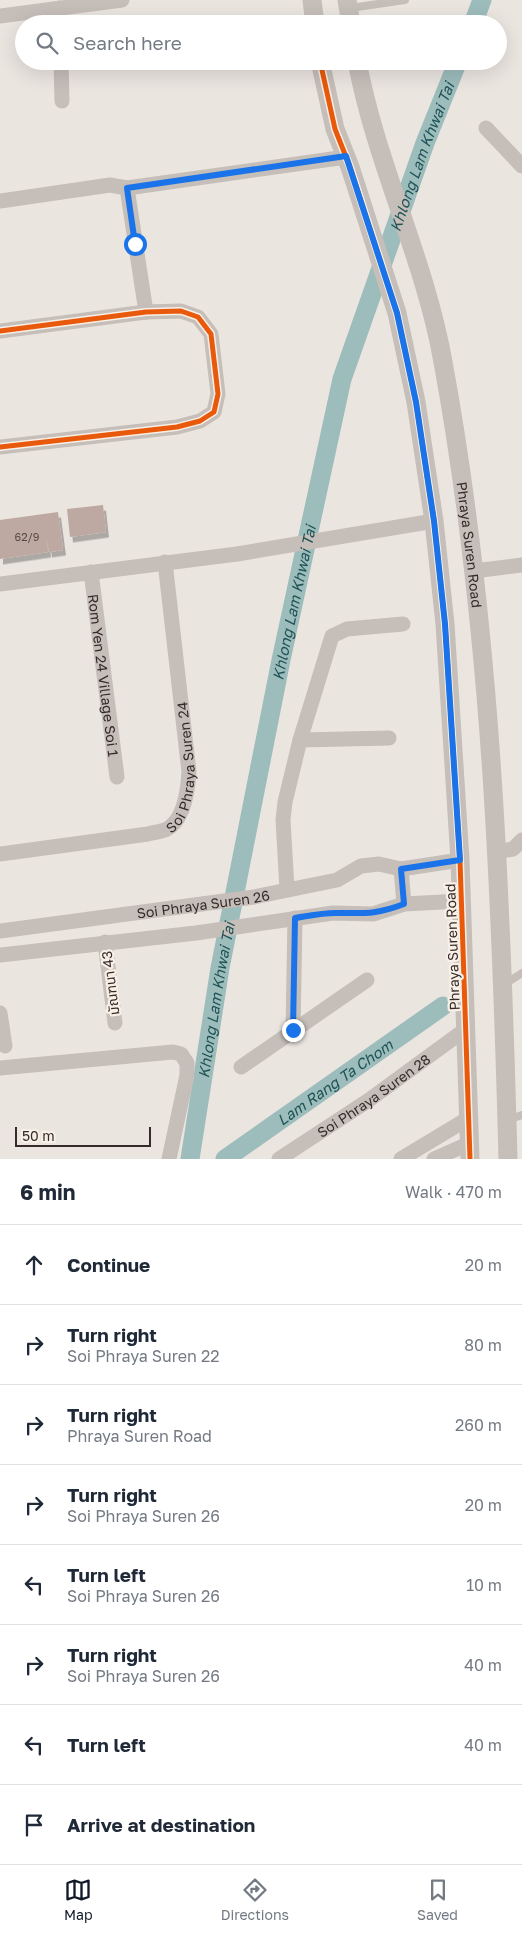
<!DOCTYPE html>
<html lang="en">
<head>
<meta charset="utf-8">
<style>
	:root { --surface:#fff; --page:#f2f2f3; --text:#1f2937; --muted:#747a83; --line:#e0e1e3; --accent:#111827 }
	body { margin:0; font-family:"Golos Text","Noto Sans Thai",sans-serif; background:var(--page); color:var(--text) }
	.scale { position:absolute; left:15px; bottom:12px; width:136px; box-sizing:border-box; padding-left:5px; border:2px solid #352b28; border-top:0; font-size:14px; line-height:18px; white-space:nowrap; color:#352b28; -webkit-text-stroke:4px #f8f0e7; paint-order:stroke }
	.stop { position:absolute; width:15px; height:15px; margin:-11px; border:4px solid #1a73e8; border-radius:50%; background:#fff }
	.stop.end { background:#1a73e8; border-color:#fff; box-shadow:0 1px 5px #0008 }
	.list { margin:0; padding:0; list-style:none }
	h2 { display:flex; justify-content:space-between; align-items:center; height:65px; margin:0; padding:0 20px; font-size:21px }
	h2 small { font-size:16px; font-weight:400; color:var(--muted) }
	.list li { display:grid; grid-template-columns:32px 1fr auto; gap:15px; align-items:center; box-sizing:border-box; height:80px; padding:0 20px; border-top:1px solid var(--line) }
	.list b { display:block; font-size:19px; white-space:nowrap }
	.list p { margin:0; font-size:16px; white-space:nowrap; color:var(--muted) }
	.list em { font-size:16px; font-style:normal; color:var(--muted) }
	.icon { flex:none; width:28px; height:28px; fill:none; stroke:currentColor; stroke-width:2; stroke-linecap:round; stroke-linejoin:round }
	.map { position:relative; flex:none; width:522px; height:1159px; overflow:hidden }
	.search { position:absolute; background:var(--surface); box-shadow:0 5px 20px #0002; left:15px; right:15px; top:15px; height:55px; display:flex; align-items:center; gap:12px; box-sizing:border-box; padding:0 18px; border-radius:28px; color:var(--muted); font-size:19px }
	.sheet { height:705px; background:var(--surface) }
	nav { display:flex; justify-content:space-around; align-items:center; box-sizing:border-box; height:70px; border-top:1px solid var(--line); background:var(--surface); font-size:14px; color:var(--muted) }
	nav a { display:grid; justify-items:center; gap:2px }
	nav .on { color:var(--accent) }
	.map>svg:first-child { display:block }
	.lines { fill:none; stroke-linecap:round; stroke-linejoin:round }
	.canal { stroke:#9dbcbc; stroke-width:19 }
	.building { fill:#bea9a2; filter:url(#shadow) }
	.service { stroke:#c5beb9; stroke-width:8 }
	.minor { stroke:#c5beb9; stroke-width:15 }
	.tertiary { stroke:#c5beb9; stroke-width:19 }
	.cycleway-casing { stroke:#f8f0e7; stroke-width:8 }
	.cycleway { stroke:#e8590c; stroke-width:5 }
	.route { stroke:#1a73e8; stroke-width:6 }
	.labels { text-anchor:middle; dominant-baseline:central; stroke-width:4.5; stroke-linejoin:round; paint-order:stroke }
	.number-label { font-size:11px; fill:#574a46 }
	.street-label { font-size:14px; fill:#352b28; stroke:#f8f0e7 }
	.water-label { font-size:15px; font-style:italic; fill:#1f5254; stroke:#f8f0e7 }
</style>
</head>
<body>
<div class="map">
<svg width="522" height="1159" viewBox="0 0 522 1159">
	<defs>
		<filter id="shadow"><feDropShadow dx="3" dy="5.5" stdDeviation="0" flood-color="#0004"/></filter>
	</defs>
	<rect width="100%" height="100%" fill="#ebe5e0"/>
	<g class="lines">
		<g class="canal">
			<path d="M 473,24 L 482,0"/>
			<path id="s1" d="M 190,1159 L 220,968 L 281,660 L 342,379 L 425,143 L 458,61"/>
			<path id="s2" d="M 225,1159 L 443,1006"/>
		</g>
	</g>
	<path class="building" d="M 103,505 L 106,532 L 70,537 L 67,509 Z
		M 58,512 L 63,550 L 49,552 L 47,539 L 48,552 L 0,559 L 0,520 Z"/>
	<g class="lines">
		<path class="service" d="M 350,8 L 405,0
			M 505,984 L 522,973
			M 507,1120 L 522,1115"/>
		<g class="minor">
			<path d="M 59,8 L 60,24"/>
			<path d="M 0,16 L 122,0"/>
			<path d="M 61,61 L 62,101"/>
			<path d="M 486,128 L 522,166"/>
			<path d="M 127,188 L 146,312"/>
			<path d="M 0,201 L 110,185 L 127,188 L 346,157"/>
			<path d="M 0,331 L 146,312 L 181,311 L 198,317 L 211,334 L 218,394 L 214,412 L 200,421 L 177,427 L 0,447"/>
			<path d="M 474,571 L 522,565"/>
			<path id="s3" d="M 91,572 L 117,777"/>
			<path d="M 0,584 L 237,554 L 434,521"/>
			<path d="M 300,740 L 389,738"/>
			<path d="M 495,852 L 513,849 L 522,840"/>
			<path id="s4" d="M 0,854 L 148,834 C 154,832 162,832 167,829 C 185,819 188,789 189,772 L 165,562"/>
			<path d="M 401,869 L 404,904"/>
			<path d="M 287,889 L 283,820 L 285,802 L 300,740 L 332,636 L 347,629 L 403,624"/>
			<path id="s5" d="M 0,931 L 254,897 L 337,880 L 361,866 L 379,864 L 401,869 L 460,860"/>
			<path d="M 105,942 L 115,1023"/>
			<path d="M 0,955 L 196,933 L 333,913 L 373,914 L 404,904 L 462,901"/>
			<path d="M 0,1013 L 5,1046"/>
			<path d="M 293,1031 L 295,918"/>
			<path d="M 241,1067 L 367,980"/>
			<path d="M 0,1068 L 173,1052 L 181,1054 L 187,1063 L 187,1075 L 169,1159"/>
			<path id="s6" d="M 279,1159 L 369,1100 L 466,1029"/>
			<path d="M 401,1159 L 469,1118"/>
			<path d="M 434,1159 L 470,1143"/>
		</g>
		<g class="tertiary">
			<path d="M 312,0 L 315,24"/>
			<path d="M 347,0 L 351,24"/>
			<path d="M 320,61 L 335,129 L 350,167 L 397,313 L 416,402 L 434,521 L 445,624 L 460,860 L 470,1159"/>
			<path id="s7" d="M 357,61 C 376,164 425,259 443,362 C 491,624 501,893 508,1159"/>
		</g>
		<g class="cycleway-casing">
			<path id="cycleway" d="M 320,61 L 335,129 L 350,167 L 397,313 L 416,402 L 434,521 L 445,624 L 460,860 L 470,1159
				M 0,331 L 146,312 L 181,311 L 198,317 L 211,334 L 218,394 L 214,412 L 200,421 L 177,427 L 0,447"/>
		</g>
		<use href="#cycleway" class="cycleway"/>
	</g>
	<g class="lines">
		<path class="route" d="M 135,244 L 127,188 L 346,156 L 397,313 L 416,402 L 434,521 L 445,624 L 460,860 L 401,869 L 404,904 C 375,915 364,913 335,913 C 322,913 308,916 295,918 L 293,1030"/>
	</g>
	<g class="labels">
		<g class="number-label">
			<text x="27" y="536">62/9</text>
		</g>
		<g class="street-label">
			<text stroke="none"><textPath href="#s7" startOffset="498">Phraya Suren Road</textPath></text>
			<text stroke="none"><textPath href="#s3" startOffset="104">Rom Yen 24 Village Soi 1</textPath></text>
			<text stroke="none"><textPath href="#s4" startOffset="236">Soi Phraya Suren 24</textPath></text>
			<text stroke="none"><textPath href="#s5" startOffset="205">Soi Phraya Suren 26</textPath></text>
			<text transform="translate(452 947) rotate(-92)">Phraya Suren Road</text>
			<text transform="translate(110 983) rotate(-97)">มัณฑนา 43</text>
			<text stroke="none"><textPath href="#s6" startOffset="114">Soi Phraya Suren 28</textPath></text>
		</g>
		<g class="water-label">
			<text stroke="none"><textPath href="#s1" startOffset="1031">Khlong Lam Khwai Tai</textPath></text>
			<text stroke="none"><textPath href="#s1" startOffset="566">Khlong Lam Khwai Tai</textPath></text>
			<text stroke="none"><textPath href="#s1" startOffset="161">Khlong Lam Khwai Tai</textPath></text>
			<text stroke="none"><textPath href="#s2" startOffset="134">Lam Rang Ta Chom</textPath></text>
		</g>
	</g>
</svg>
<div class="scale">50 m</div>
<div class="stop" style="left:135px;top:244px"></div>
<div class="stop end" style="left:293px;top:1030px"></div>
<div class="search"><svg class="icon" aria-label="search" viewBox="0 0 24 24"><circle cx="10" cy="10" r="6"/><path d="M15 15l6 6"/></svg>Search here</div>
</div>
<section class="sheet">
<h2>6 min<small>Walk · 470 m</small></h2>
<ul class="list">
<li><svg class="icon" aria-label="ahead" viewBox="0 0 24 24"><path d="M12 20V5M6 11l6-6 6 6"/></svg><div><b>Continue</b></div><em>20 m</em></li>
<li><svg class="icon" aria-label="right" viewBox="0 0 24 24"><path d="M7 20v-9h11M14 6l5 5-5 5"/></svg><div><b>Turn right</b><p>Soi Phraya Suren 22</p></div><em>80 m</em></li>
<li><svg class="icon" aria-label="right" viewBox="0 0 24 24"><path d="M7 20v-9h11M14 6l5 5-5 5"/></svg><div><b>Turn right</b><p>Phraya Suren Road</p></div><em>260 m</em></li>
<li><svg class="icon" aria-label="right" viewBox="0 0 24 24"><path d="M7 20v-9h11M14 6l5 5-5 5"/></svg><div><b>Turn right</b><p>Soi Phraya Suren 26</p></div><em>20 m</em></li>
<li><svg class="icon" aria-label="left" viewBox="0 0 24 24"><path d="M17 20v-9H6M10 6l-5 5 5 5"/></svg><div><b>Turn left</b><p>Soi Phraya Suren 26</p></div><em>10 m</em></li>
<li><svg class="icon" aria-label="right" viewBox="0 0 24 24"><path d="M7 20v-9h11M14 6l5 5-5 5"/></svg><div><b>Turn right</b><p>Soi Phraya Suren 26</p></div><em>40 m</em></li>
<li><svg class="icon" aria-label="left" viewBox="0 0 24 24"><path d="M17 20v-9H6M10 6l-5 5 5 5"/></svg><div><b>Turn left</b></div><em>40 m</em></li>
<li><svg class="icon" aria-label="arrive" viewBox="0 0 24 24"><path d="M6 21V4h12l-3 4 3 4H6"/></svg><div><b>Arrive at destination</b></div></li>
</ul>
</section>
<nav>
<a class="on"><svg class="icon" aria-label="map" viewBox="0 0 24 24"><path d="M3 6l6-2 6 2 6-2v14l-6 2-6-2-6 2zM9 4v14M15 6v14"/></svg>Map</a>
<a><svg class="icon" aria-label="directions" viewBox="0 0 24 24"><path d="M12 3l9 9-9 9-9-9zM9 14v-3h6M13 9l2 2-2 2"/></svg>Directions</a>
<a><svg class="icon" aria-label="saved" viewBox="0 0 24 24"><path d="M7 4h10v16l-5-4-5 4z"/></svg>Saved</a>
</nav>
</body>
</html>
